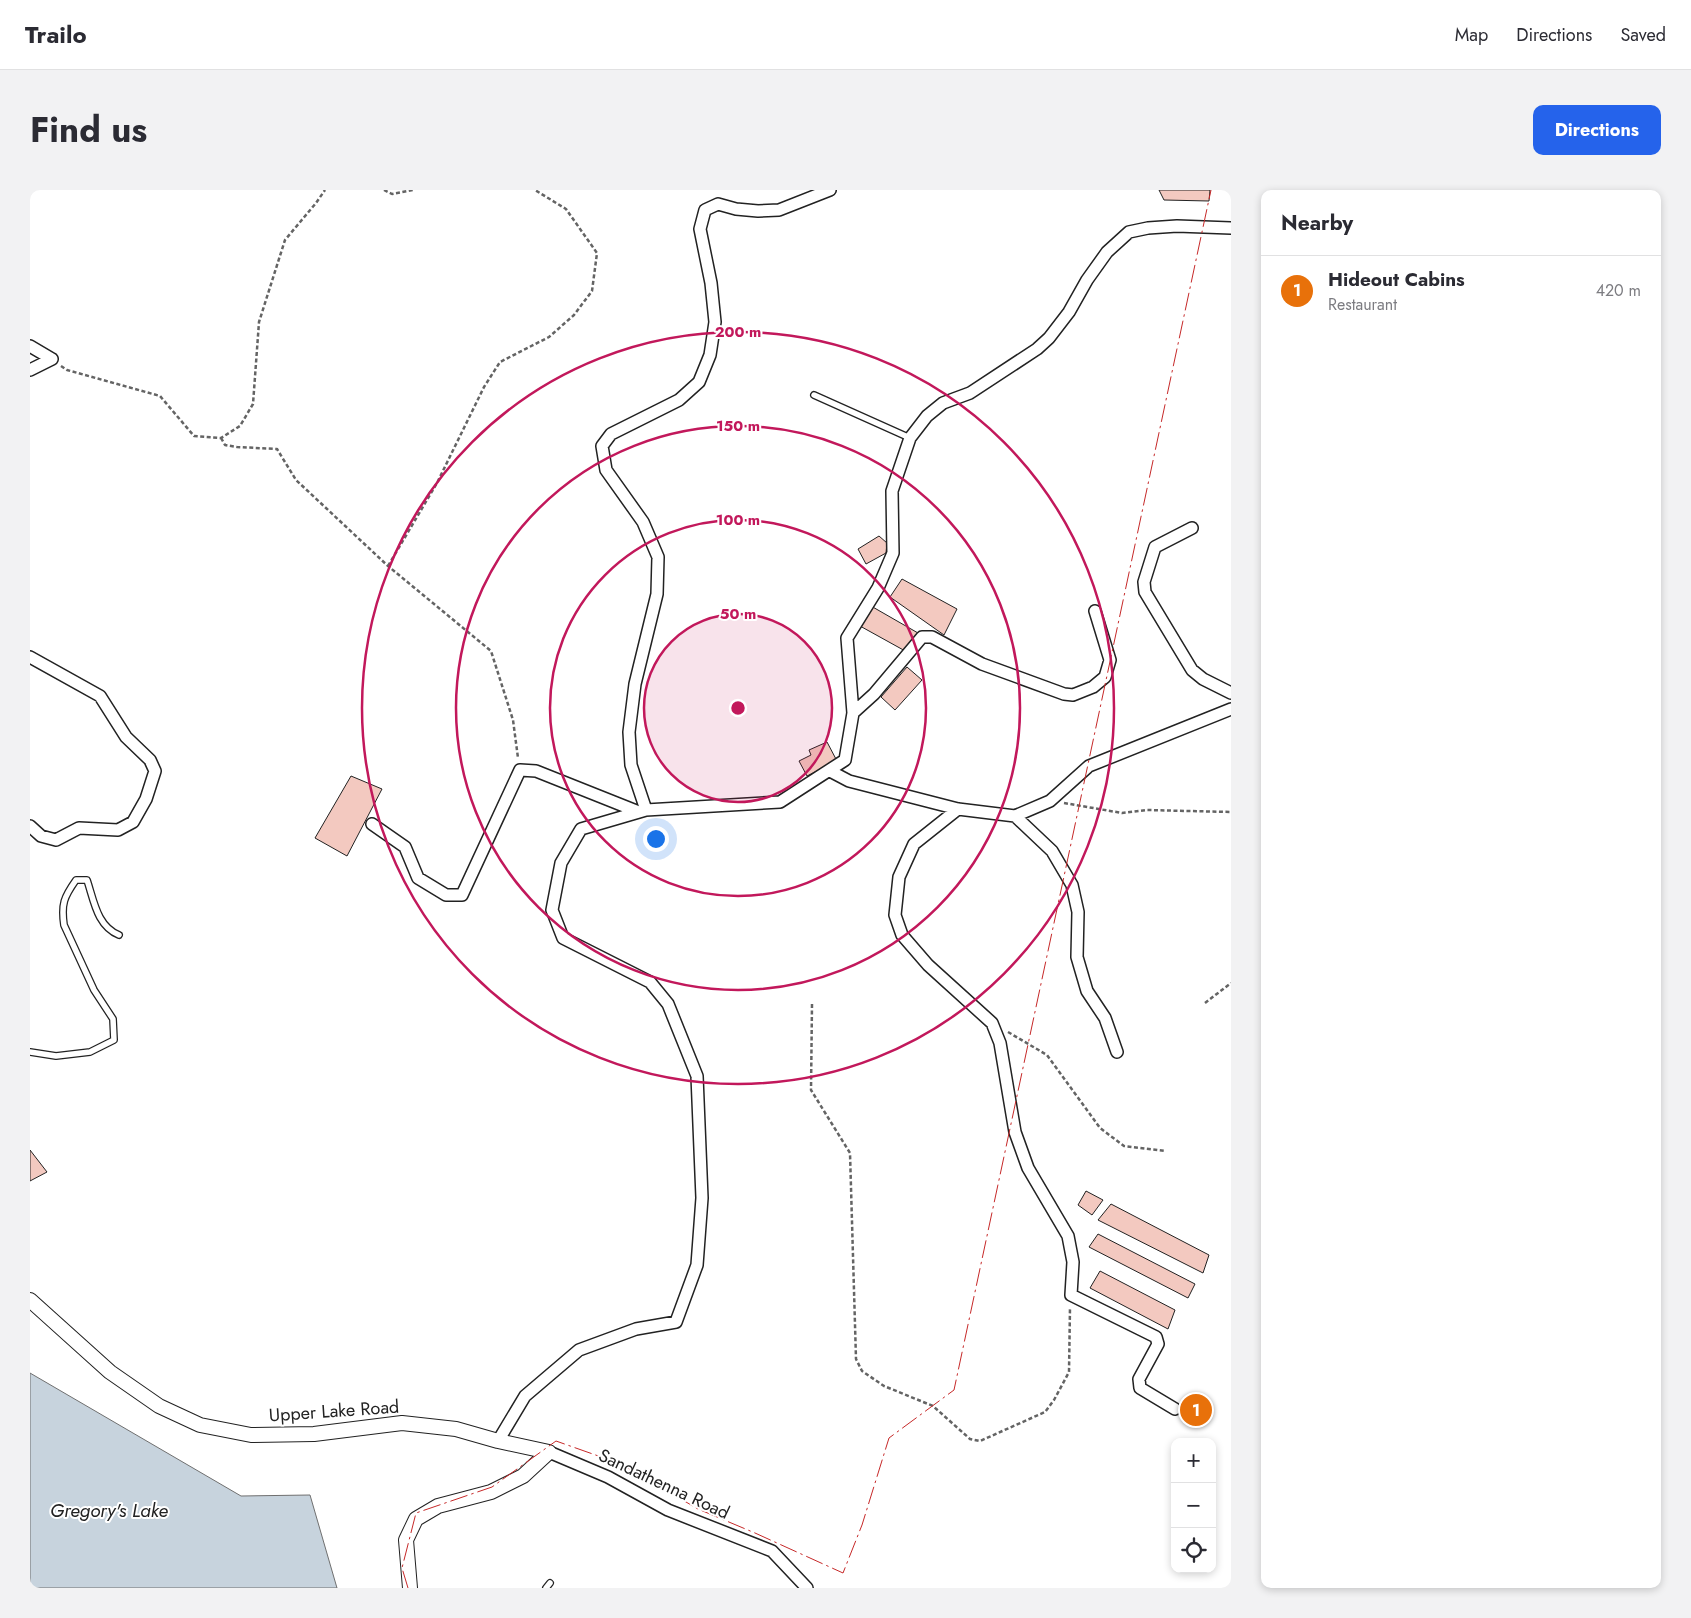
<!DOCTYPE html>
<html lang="en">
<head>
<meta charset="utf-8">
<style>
	:root { --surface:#fff; --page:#f2f2f3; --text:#2b2b33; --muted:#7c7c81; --line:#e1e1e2; --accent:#2563eb }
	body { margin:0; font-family:Jost,sans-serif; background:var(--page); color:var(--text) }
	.controls { position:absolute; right:15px; bottom:15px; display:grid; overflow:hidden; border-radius:10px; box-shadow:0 2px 8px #0003 }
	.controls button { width:45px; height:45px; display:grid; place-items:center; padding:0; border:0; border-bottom:1px solid var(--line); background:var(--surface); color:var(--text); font:25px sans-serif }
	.you { position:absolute; left:625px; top:648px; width:18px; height:18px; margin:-12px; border:4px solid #fff; border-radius:50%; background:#1a73e8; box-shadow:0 0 0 8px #1a73e833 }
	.badge { display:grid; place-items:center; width:32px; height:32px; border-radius:50%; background:var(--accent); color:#fff; font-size:16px; font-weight:700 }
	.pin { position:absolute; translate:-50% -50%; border:2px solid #fff; box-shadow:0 1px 5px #0006 }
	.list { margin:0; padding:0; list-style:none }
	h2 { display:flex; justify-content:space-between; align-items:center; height:65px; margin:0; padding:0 20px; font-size:21px }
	h2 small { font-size:16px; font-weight:400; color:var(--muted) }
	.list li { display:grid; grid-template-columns:32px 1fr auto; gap:15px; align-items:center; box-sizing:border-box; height:70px; padding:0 20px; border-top:1px solid var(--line) }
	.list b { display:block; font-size:19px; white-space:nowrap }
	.list p { margin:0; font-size:16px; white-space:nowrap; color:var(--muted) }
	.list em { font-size:16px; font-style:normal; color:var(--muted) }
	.icon { flex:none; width:28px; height:28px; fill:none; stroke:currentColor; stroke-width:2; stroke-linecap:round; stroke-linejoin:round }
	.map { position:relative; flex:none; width:1201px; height:1398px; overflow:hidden; border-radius:10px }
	header { display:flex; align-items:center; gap:30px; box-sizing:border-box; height:70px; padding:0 25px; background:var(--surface); border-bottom:1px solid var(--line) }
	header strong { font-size:24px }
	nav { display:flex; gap:28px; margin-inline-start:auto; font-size:18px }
	.intro { display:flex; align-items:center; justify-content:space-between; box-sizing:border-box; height:120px; padding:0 30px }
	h1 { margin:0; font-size:35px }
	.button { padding:12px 22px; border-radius:10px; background:var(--accent); color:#fff; font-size:18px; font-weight:700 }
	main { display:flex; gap:30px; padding:0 30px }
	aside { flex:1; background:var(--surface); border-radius:10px; box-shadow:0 2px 8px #0003 }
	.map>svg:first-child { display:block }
	.water { fill:#c7d3dd; stroke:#6f6f6f }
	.building { fill:#f3c9c0; stroke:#222 }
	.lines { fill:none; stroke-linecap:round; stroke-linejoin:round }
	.service-casing { stroke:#222; stroke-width:8 }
	.minor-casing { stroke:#222; stroke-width:14 }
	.tertiary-casing { stroke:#222; stroke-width:16 }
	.path { stroke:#646464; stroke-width:2.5; stroke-dasharray:4 2.5; stroke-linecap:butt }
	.service { stroke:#fff; stroke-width:5.5 }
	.minor { stroke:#fff; stroke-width:11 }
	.tertiary { stroke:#fff; stroke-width:14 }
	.power { stroke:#c62828; stroke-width:1; stroke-dasharray:18 4 2.5 4; stroke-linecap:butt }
	.ring { fill:none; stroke:#c2185b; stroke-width:2.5 }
	.labels { text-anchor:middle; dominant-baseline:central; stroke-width:4; stroke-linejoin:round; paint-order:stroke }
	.street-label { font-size:18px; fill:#222; stroke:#fff }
	.water-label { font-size:19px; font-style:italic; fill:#222; stroke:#fff }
	.centre { fill:#c2185b; stroke:#fff; stroke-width:2.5 }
	.ring-label { font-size:15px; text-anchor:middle; font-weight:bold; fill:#c2185b; stroke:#fff; stroke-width:4; stroke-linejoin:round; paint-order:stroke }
</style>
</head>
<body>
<header>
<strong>Trailo</strong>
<nav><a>Map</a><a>Directions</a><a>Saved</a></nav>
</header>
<div class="intro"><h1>Find us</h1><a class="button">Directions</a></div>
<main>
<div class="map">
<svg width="1201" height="1398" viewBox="0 0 1201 1398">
	<rect width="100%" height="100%" fill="#fff"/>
	<path class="water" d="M 0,1183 L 211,1306 L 280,1305 L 307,1398 L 0,1398 Z"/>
	<path class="building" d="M 1129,0 L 1180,0 L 1179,11 L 1134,10 Z
		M 849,346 L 857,353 L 856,363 L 836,374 L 828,359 Z
		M 872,389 L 927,419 L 914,445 L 860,407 Z
		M 841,416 L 888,443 L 877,462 L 830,436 Z
		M 877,477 L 892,490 L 865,520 L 851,507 Z
		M 797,552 L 807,571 L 777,586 L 769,571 L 781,565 L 779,560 Z
		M 321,586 L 352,599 L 317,666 L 285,648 Z
		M 0,960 L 17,982 L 0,991 Z
		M 1056,1001 L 1073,1010 L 1062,1025 L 1048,1015 Z
		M 1081,1014 L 1179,1065 L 1173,1083 L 1068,1030 Z
		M 1068,1044 L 1165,1094 L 1158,1108 L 1059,1057 Z
		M 1070,1081 L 1145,1120 L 1138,1139 L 1060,1098 Z"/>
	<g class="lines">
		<g class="service-casing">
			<path id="service" d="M 784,205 L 880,248
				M 0,862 L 26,866 L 60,862 L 84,850 L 83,829 L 64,800 L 34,735 C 31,714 34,707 46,690 L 57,690 C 64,711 67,736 89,745
				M 516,1398 L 520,1393"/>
		</g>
		<g class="minor-casing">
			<path id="minor" d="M 0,156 L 22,169
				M 0,180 L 22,169
				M 1162,338 L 1125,357 L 1114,392 L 1115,402 L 1162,480 L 1173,489 L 1201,503
				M 0,467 L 70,506 L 96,547 L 120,570 L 125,581 L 116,609 L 103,632 L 88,640 L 49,638 L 26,650 L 11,646 L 0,636
				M 823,523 L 844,504 L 892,447 L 902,447 L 952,474 L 1034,504 L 1043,505 L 1063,497 L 1075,487 L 1080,470 L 1065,421
				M 800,581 L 819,591 L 928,619 L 985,626 L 1020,611 L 1059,576 L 1201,519
				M 928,619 L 884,654 L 869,687 L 865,725 L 872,745 L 898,775 L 962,833 L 970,853 L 985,942 L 998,978 L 1038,1046 L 1043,1072 L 1041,1105 L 1126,1147 L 1128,1154 L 1109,1189 L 1110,1198 L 1145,1219
				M 616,620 L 601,575 L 599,542 L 605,494 L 627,404 L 628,367 L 613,332 L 576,280 L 572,256 L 581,244 L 649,210 L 669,192 L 680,165 L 685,132 L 681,93 L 670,39 L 675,20 L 688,14 L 706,19 L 728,21 L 749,20 L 800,0
				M 985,626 L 1022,661 L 1042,695 L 1048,722 L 1047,767 L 1057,801 L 1075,828 L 1087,862
				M 342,634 L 375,657 L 388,688 L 416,705 L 432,705 L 490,580 L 506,581 L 609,622
				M 468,1251 L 495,1206 L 549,1160 L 606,1139 L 646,1132 L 667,1075 L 672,1008 L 667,886 L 638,814 L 620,792 L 533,748 L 522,720 L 531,673 L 551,639 L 616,620 L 750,612 L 815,570 L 823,523 L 817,448 L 848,398 L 863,363 L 862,301 L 880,248 L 897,226 L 913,213 L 940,203 L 1007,159 L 1019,148 L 1039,122 L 1057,90 L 1077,62 L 1099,42 L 1118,38 L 1147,36 L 1201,38
				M 519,1262 L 578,1287 L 638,1320 L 742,1361 L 777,1398"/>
		</g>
		<g class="tertiary-casing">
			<path id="tertiary" d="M 0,1110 L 80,1182 L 129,1216 L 170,1235 L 221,1245 L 284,1244 L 372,1233 L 426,1239 L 468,1251 L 519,1262 L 493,1286 L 461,1302 L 408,1316 L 386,1329 L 376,1350 L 380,1398"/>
		</g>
		<path class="path" d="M 354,0 L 362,4 L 383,0
			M 31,176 L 37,180 L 130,206 L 164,246 L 191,248 L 210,236 L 223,214 L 229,132 L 255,50 L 286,13 L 295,0
			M 191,248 L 195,255 L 207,257 L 247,259 L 266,290 L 358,376 L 461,461 L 483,530 L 488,568
			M 358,376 L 407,293 L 454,197 L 470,172 L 519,147 L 544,125 L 562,101 L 567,63 L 536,19 L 505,0
			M 1034,613 L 1092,623 L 1117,620 L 1201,622
			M 1175,813 L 1201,793
			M 782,814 L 781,900 L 820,963 L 826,1169 L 832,1181 L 854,1196 L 903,1216 L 940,1249 L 950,1251 L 1015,1222 L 1024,1210 L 1039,1182 L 1040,1117
			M 978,842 L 1017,865 L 1070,938 L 1094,956 L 1136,961"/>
		<use href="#service" class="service"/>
		<use href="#minor" class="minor"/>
		<use href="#tertiary" class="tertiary"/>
		<path class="power" d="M 378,1398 L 372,1378 L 386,1323 L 462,1297 L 526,1251 L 591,1274 L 668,1319 L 725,1343 L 813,1383 L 832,1335 L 859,1248 L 924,1200 L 1181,0"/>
	</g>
	<circle cx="708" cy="518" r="94" fill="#c2185b" fill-opacity=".12"/>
	<g class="ring">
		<circle cx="708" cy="518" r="94"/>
		<circle cx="708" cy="518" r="188"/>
		<circle cx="708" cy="518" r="282"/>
		<circle cx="708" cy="518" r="376"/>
	</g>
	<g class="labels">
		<g class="street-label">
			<text transform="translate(304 1221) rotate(-4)">Upper Lake Road</text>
			<text transform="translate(634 1294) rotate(25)">Sandathenna Road</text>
		</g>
		<g class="water-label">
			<text x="79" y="1320">Gregory's Lake</text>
		</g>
	</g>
	<circle cx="708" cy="518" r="8" class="centre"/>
	<g class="ring-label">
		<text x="708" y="147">200 m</text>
		<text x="708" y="241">150 m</text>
		<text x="708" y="335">100 m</text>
		<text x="708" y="429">50 m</text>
	</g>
</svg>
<div class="controls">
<button>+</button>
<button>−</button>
<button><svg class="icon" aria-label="locate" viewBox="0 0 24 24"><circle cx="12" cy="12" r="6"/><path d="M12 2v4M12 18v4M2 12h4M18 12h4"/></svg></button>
</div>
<div class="you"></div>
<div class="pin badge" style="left:1166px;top:1220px;background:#e8710a">1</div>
</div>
<aside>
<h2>Nearby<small></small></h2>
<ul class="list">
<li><span class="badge" style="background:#e8710a">1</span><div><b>Hideout Cabins</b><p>Restaurant</p></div><em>420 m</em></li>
</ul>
</aside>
</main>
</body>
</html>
